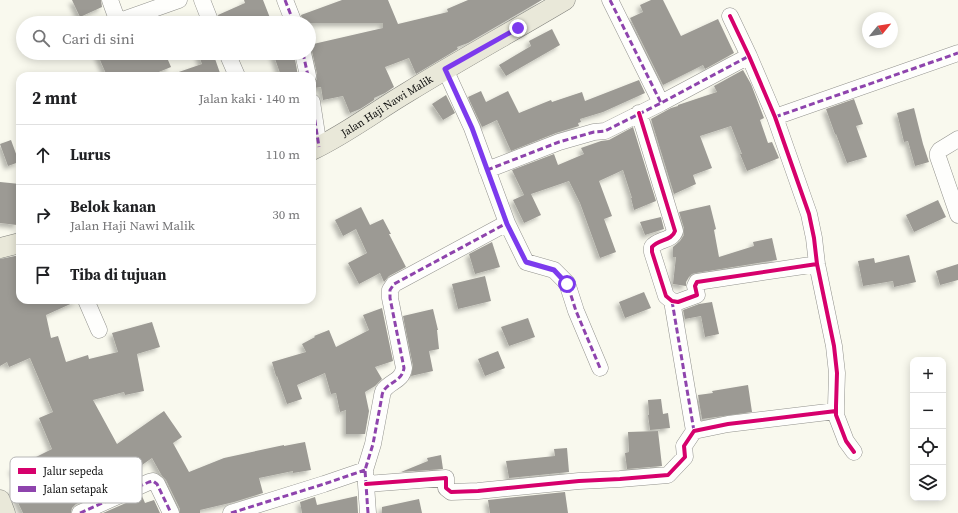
<!DOCTYPE html>
<html lang="id">
<head>
<meta charset="utf-8">
<style>
	:root { --surface:#fff; --page:#f6f6f6; --text:#202124; --muted:#757577; --line:#e0e0e0 }
	body { margin:0; font-family:"Source Serif 4",serif; background:var(--page); color:var(--text) }
	.controls { position:absolute; right:12px; bottom:12px; display:grid; overflow:hidden; border-radius:8px; box-shadow:0 2px 10px #0003 }
	.controls button { width:36px; height:36px; display:grid; place-items:center; padding:0; border:0; border-bottom:1px solid var(--line); background:var(--surface); color:var(--text); font:20px sans-serif }
	.compass { position:absolute; left:862px; top:12px; width:36px; height:36px; border-radius:50%; background:var(--surface); box-shadow:0 2px 10px #0003; rotate:60deg }
	.stop { position:absolute; width:12px; height:12px; margin:-9px; border:3px solid #7c3aed; border-radius:50%; background:#fff }
	.stop.end { background:#7c3aed; border-color:#fff; box-shadow:0 1px 4px #0008 }
	.list { margin:0; padding:0; list-style:none }
	h2 { display:flex; justify-content:space-between; align-items:center; height:52px; margin:0; padding:0 16px; font-size:17px }
	h2 small { font-size:13px; font-weight:400; color:var(--muted) }
	.list li { display:grid; grid-template-columns:26px 1fr auto; gap:12px; align-items:center; box-sizing:border-box; height:60px; padding:0 16px; border-top:1px solid var(--line) }
	.list b { display:block; font-size:15px; white-space:nowrap }
	.list p { margin:0; font-size:13px; white-space:nowrap; color:var(--muted) }
	.list em { font-size:13px; font-style:normal; color:var(--muted) }
	.icon { flex:none; width:22px; height:22px; fill:none; stroke:currentColor; stroke-width:2; stroke-linecap:round; stroke-linejoin:round }
	.map { position:relative; flex:none; width:958px; height:513px; overflow:hidden }
	.search { position:absolute; background:var(--surface); box-shadow:0 2px 10px #0003; left:16px; top:16px; width:300px; height:44px; display:flex; align-items:center; gap:10px; box-sizing:border-box; padding:0 14px; border-radius:22px; color:var(--muted); font-size:15px }
	.panel { position:absolute; background:var(--surface); box-shadow:0 2px 10px #0003; left:16px; top:72px; width:300px; height:232px; border-radius:12px }
	.map>svg:first-child { display:block }
	.building { fill:#9c9a94; filter:url(#shadow) }
	.lines { fill:none; stroke-linecap:round; stroke-linejoin:round }
	.minor-casing { stroke:#92928d; stroke-width:17 }
	.major-casing { stroke:#7f7f7a; stroke-width:21 }
	.minor { stroke:#fefefc; stroke-width:16 }
	.major { stroke:#e9e8d9; stroke-width:20 }
	.quiet { stroke:#8e44ad; stroke-width:3; stroke-dasharray:6 3; stroke-linecap:butt }
	.cycleway-casing { stroke:#fff; stroke-width:6 }
	.cycleway { stroke:#d6006c; stroke-width:4 }
	.route { stroke:#7c3aed; stroke-width:5 }
	.labels { text-anchor:middle; dominant-baseline:central; stroke-width:4; stroke-linejoin:round; paint-order:stroke }
	.street-label { font-size:11px; fill:#0b0b0b; stroke:#fff }
	.key { fill:#fff; stroke:#b6b6b6; stroke-width:1 }
	.key-label { font-size:11px; fill:#0b0b0b }
</style>
</head>
<body>
<div class="map">
<svg width="958" height="513" viewBox="0 0 958 513">
	<defs>
		<filter id="shadow"><feDropShadow dx="-3.5" dy="3.5" stdDeviation="2" flood-color="#0004"/></filter>
	</defs>
	<rect width="100%" height="100%" fill="#f9f9ee"/>
	<path class="building" d="M 72,0 L 101,0 L 102,7 L 80,17 Z
		M 244,0 L 263,0 L 272,23 L 220,23 L 218,15 L 245,3 Z
		M 342,0 L 388,0 L 398,24 L 448,12 L 447,9 L 468,0 L 542,0 L 468,43 L 457,47 L 458,49 L 416,74 L 409,58 L 385,67 L 394,87 L 385,93 L 374,98 L 374,100 L 360,109 L 350,113 L 343,96 L 323,100 L 321,87 L 314,88 L 313,84 L 317,79 L 317,74 L 312,51 L 309,45 L 383,28 L 383,23 L 303,23 L 301,15 Z
		M 651,0 L 663,0 L 681,36 L 718,19 L 734,53 L 705,69 L 703,65 L 663,85 L 630,18 L 643,12 L 640,5 Z
		M 552,29 L 560,45 L 506,76 L 499,65 L 531,46 L 529,41 Z
		M 97,53 L 165,53 L 171,67 L 149,76 L 107,76 Z
		M 198,53 L 213,53 L 221,76 L 173,76 L 173,74 L 202,64 Z
		M 273,53 L 294,53 L 298,76 L 281,76 Z
		M 743,70 L 751,84 L 764,118 L 760,120 L 768,143 L 772,142 L 779,158 L 747,171 L 740,154 L 742,154 L 731,126 L 700,136 L 712,168 L 693,175 L 696,184 L 674,194 L 651,119 L 671,108 L 678,106 L 678,105 L 717,92 L 714,86 Z
		M 639,80 L 645,93 L 603,112 L 580,119 L 581,122 L 578,123 L 579,126 L 556,133 L 511,151 L 497,120 L 482,127 L 468,97 L 481,91 L 486,102 L 508,91 L 519,113 L 551,100 L 552,102 L 582,92 L 585,101 Z
		M 446,95 L 455,113 L 443,120 L 432,104 Z
		M 854,99 L 863,124 L 856,126 L 867,157 L 847,163 L 836,134 L 835,134 L 826,109 Z
		M 914,108 L 923,144 L 929,162 L 915,166 L 908,141 L 904,142 L 897,113 Z
		M 633,127 L 656,201 L 634,210 L 631,198 L 632,198 L 623,170 L 599,181 L 612,216 L 604,219 L 616,252 L 600,258 L 580,203 L 569,181 L 531,194 L 541,215 L 524,223 L 513,200 L 524,195 L 512,170 L 554,154 L 558,165 L 584,154 L 581,148 L 601,141 L 609,140 Z
		M 11,140 L 19,162 L 8,166 L 0,144 Z
		M 0,182 L 20,184 L 20,211 L 19,211 L 17,225 L 0,223 Z
		M 938,200 L 946,217 L 914,232 L 906,215 Z
		M 710,205 L 716,229 L 714,230 L 719,257 L 754,246 L 753,242 L 772,238 L 777,260 L 696,273 L 692,274 L 689,277 L 686,282 L 686,286 L 673,284 L 676,257 L 673,257 L 673,247 L 680,241 L 684,235 L 684,228 L 679,212 Z
		M 361,207 L 370,225 L 383,219 L 391,234 L 389,234 L 406,267 L 389,276 L 384,282 L 380,273 L 359,284 L 348,263 L 367,253 L 356,229 L 343,236 L 335,220 Z
		M 661,217 L 664,229 L 645,235 L 640,222 Z
		M 492,242 L 500,267 L 475,274 L 469,254 Z
		M 20,255 L 20,300 L 77,300 L 77,301 L 46,315 L 51,338 L 58,336 L 66,362 L 88,355 L 89,359 L 118,352 L 112,333 L 152,322 L 160,347 L 137,354 L 144,391 L 125,395 L 124,392 L 93,400 L 117,444 L 164,411 L 182,437 L 173,443 L 189,472 L 224,458 L 284,445 L 284,446 L 305,442 L 311,470 L 293,473 L 293,471 L 259,478 L 263,493 L 234,502 L 200,510 L 200,513 L 180,513 L 180,509 L 166,480 L 162,476 L 152,458 L 132,472 L 135,478 L 76,504 L 72,508 L 71,513 L 23,513 L 12,490 L 21,486 L 12,469 L 52,449 L 39,418 L 53,412 L 30,358 L 9,367 L 7,362 L 0,366 L 0,259 Z
		M 909,255 L 916,282 L 894,287 L 893,281 L 863,286 L 858,261 L 874,258 L 875,263 Z
		M 958,264 L 958,280 L 940,285 L 936,271 Z
		M 485,276 L 491,301 L 458,309 L 452,284 Z
		M 644,292 L 651,308 L 625,318 L 619,302 Z
		M 712,302 L 719,334 L 705,337 L 701,316 L 685,319 L 683,310 L 699,304 Z
		M 382,308 L 393,361 L 375,367 L 382,379 L 375,386 L 365,392 L 369,411 L 365,434 L 346,434 L 346,410 L 340,412 L 336,393 L 331,394 L 325,373 L 297,385 L 302,399 L 287,404 L 277,376 L 276,376 L 272,362 L 306,352 L 302,344 L 315,337 L 314,336 L 329,330 L 336,347 L 369,330 L 363,315 Z
		M 433,309 L 438,330 L 437,330 L 439,349 L 429,351 L 433,371 L 411,376 L 413,366 L 403,316 Z
		M 528,318 L 535,337 L 509,346 L 501,327 Z
		M 498,351 L 505,368 L 485,376 L 478,359 Z
		M 748,385 L 752,412 L 702,419 L 698,395 L 713,393 L 712,391 Z
		M 661,399 L 663,414 L 668,413 L 670,428 L 650,430 L 648,415 L 649,415 L 648,400 Z
		M 658,431 L 662,466 L 627,469 L 625,453 L 629,452 L 628,432 Z
		M 567,448 L 569,472 L 509,478 L 506,461 L 555,456 L 554,449 Z
		M 441,455 L 443,469 L 401,472 L 428,461 L 427,458 Z
		M 565,492 L 568,513 L 490,513 L 488,500 Z
		M 142,496 L 145,503 L 154,500 L 160,513 L 103,513 Z
		M 357,496 L 358,513 L 302,513 L 300,502 L 315,497 L 317,505 Z
		M 419,499 L 422,513 L 382,513 L 382,507 Z"/>
	<g class="lines">
		<g class="minor-casing">
			<path id="minor" d="M 110,0 L 118,22
				M 202,0 L 211,23
				M 285,0 L 294,23
				M 610,0 L 661,103
				M 730,16 L 749,56 L 775,117 L 809,214 L 814,238 L 817,264 L 834,346 L 837,373 L 836,406 L 836,415 L 846,441 L 854,452
				M 114,23 L 179,0
				M 227,53 L 237,76
				M 303,53 L 308,76
				M 445,69 L 472,128 L 507,223 L 526,262 L 554,270 L 567,283 L 576,311 L 600,368
				M 312,102 L 319,147
				M 639,113 L 675,231 C 672,241 658,239 652,247 L 652,252 L 666,296 L 672,301 L 678,302 L 697,295 L 695,286 L 697,282 L 817,264
				M 775,117 L 958,53
				M 958,139 L 940,150 L 938,153 L 938,157 L 958,215
				M 487,170 L 559,142 L 594,132 L 605,131 L 661,103 L 749,56
				M 86,300 L 99,330
				M 672,301 L 694,431
				M 366,484 L 446,478 L 446,488 L 451,492 L 478,491 L 579,481 L 620,479 L 668,475 L 685,457 L 684,446 L 694,431 L 728,424 L 836,411
				M 80,513 L 149,482 L 153,481 L 157,484 L 171,513
				M 231,513 L 324,484 L 365,470
				M 368,513 L 365,470 L 373,444 L 382,396 C 382,395 383,391 384,390 C 391,381 402,381 404,368 L 390,298 L 390,290 L 394,284 L 507,223"/>
		</g>
		<g class="major-casing">
			<g id="major">
				<path id="s1" d="M 312,150 C 346,134 376,111 408,92 C 460,60 513,31 565,0"/>
				<path d="M 0,248 L 20,243"/>
				<path d="M 0,500 L 5,513"/>
			</g>
		</g>
		<use href="#minor" class="minor"/>
		<use href="#major" class="major"/>
		<path class="quiet" d="M 285,0 L 294,23
			M 610,0 L 661,103
			M 303,53 L 308,76
			M 445,69 L 472,128 L 507,223 L 526,262 L 554,270 L 567,283 L 576,311 L 600,368
			M 312,102 L 319,147
			M 775,117 L 958,53
			M 487,170 L 559,142 L 594,132 L 605,131 L 661,103 L 749,56
			M 672,301 L 694,431
			M 80,513 L 149,482 L 153,481 L 157,484 L 171,513
			M 231,513 L 324,484 L 365,470
			M 368,513 L 365,470 L 373,444 L 382,396 C 382,395 383,391 384,390 C 391,381 402,381 404,368 L 390,298 L 390,290 L 394,284 L 507,223"/>
		<g class="cycleway-casing">
			<path id="cycleway" d="M 730,16 L 749,56 L 775,117 L 809,214 L 814,238 L 817,264 L 834,346 L 837,373 L 836,406 L 836,415 L 846,441 L 854,452
				M 639,113 L 675,231 C 672,241 658,239 652,247 L 652,252 L 666,296 L 672,301 L 678,302 L 697,295 L 695,286 L 697,282 L 817,264
				M 366,484 L 446,478 L 446,488 L 451,492 L 478,491 L 579,481 L 620,479 L 668,475 L 685,457 L 684,446 L 694,431 L 728,424 L 836,411"/>
		</g>
		<use href="#cycleway" class="cycleway"/>
	</g>
	<g class="lines">
		<path class="route" d="M 518,28 L 445,69 L 472,128 L 507,224 L 526,262 L 554,270 L 567,284"/>
	</g>
	<g class="labels">
		<g class="street-label">
			<text stroke="none"><textPath href="#s1" startOffset="87">Jalan Haji Nawi Malik</textPath></text>
		</g>
	</g>
	<rect x="10" y="457" width="132" height="46" rx="6" class="key"/>
	<rect x="18" y="468" width="18" height="6" fill="#d6006c"/>
	<rect x="18" y="486" width="18" height="6" fill="#8e44ad"/>
	<g class="key-label">
		<text x="43" y="475">Jalur sepeda</text>
		<text x="43" y="493">Jalan setapak</text>
	</g>
</svg>
<div class="controls">
<button>+</button>
<button>−</button>
<button><svg class="icon" aria-label="locate" viewBox="0 0 24 24"><circle cx="12" cy="12" r="6"/><path d="M12 2v4M12 18v4M2 12h4M18 12h4"/></svg></button>
<button><svg class="icon" aria-label="layers" viewBox="0 0 24 24"><path d="M12 4l9 5-9 5-9-5zM3 14l9 5 9-5"/></svg></button>
</div>
<svg class="compass" viewBox="-18 -18 36 36"><path d="M0-13l5 13h-10z" fill="#e53935"/><path d="M0 13l5-13h-10z" fill="#757577"/></svg>
<div class="stop" style="left:567px;top:284px"></div>
<div class="stop end" style="left:518px;top:28px"></div>
<div class="search"><svg class="icon" aria-label="search" viewBox="0 0 24 24"><circle cx="10" cy="10" r="6"/><path d="M15 15l6 6"/></svg>Cari di sini</div>
<section class="panel">
<h2>2 mnt<small>Jalan kaki · 140 m</small></h2>
<ul class="list">
<li><svg class="icon" aria-label="ahead" viewBox="0 0 24 24"><path d="M12 20V5M6 11l6-6 6 6"/></svg><div><b>Lurus</b></div><em>110 m</em></li>
<li><svg class="icon" aria-label="right" viewBox="0 0 24 24"><path d="M7 20v-9h11M14 6l5 5-5 5"/></svg><div><b>Belok kanan</b><p>Jalan Haji Nawi Malik</p></div><em>30 m</em></li>
<li><svg class="icon" aria-label="arrive" viewBox="0 0 24 24"><path d="M6 21V4h12l-3 4 3 4H6"/></svg><div><b>Tiba di tujuan</b></div></li>
</ul>
</section>
</div>
</body>
</html>
